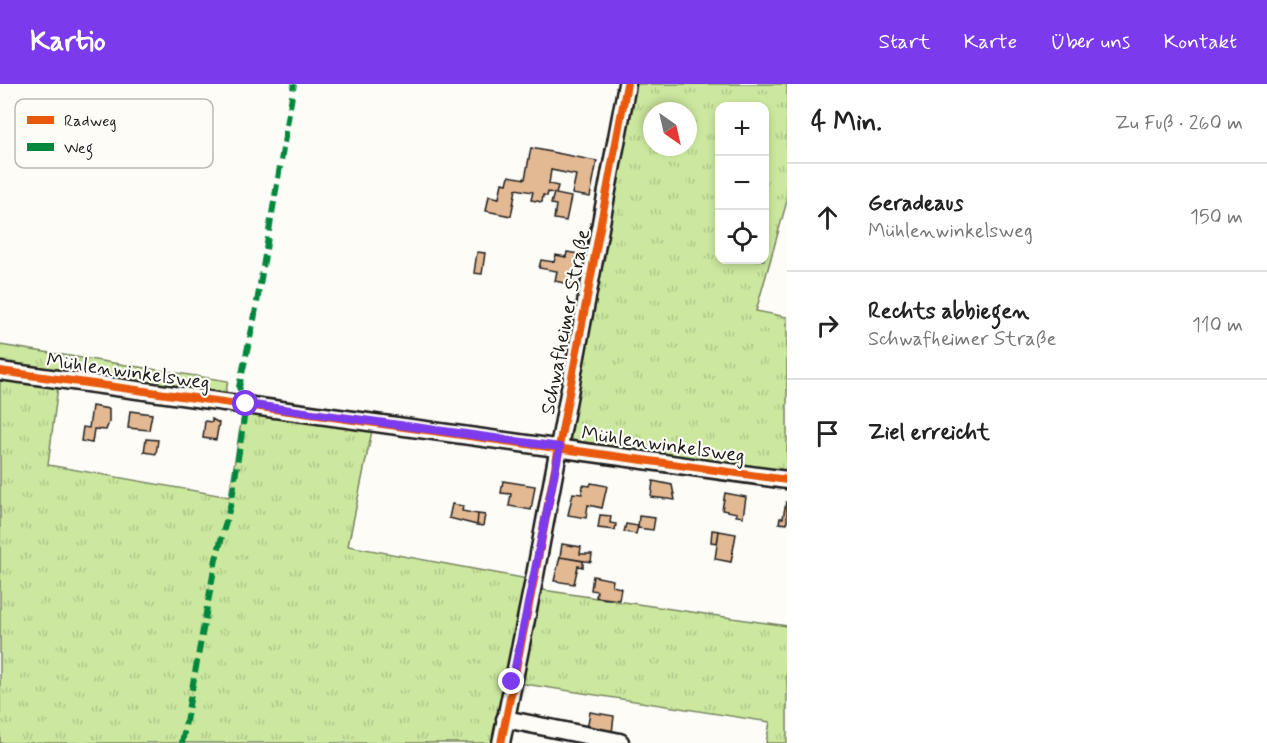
<!DOCTYPE html>
<html lang="de">
<head>
<meta charset="utf-8">
<style>
	:root { --surface:#fff; --page:#f6f6f6; --text:#222; --muted:#767676; --line:#e0e0e0; --accent:#7c3aed }
	body { margin:0; font-family:Mynerve,sans-serif; background:var(--page); color:var(--text) }
	.controls { position:absolute; right:18px; top:18px; display:grid; overflow:hidden; border-radius:12px; box-shadow:0 3px 9px #0003 }
	.controls button { width:54px; height:54px; display:grid; place-items:center; padding:0; border:0; border-bottom:2px solid var(--line); background:var(--surface); color:var(--text); font:30px sans-serif }
	.compass { position:absolute; left:643px; top:18px; width:54px; height:54px; border-radius:50%; background:var(--surface); box-shadow:0 3px 9px #0003; rotate:146deg }
	.stop { position:absolute; width:18px; height:18px; margin:-14px; border:4px solid #7c3aed; border-radius:50%; background:#fff }
	.stop.end { background:#7c3aed; border-color:#fff; box-shadow:0 2px 6px #0008 }
	.list { margin:0; padding:0; list-style:none }
	h2 { display:flex; justify-content:space-between; align-items:center; height:78px; margin:0; padding:0 24px; font-size:26px }
	h2 small { font-size:20px; font-weight:400; color:var(--muted) }
	.list li { display:grid; grid-template-columns:39px 1fr auto; gap:18px; align-items:center; box-sizing:border-box; height:108px; padding:0 24px; border-top:2px solid var(--line) }
	.list b { display:block; font-size:22px; white-space:nowrap }
	.list p { margin:0; font-size:20px; white-space:nowrap; color:var(--muted) }
	.list em { font-size:20px; font-style:normal; color:var(--muted) }
	.icon { flex:none; width:33px; height:33px; fill:none; stroke:currentColor; stroke-width:2; stroke-linecap:round; stroke-linejoin:round }
	.map { position:relative; flex:none; width:787px; height:659px; overflow:hidden }
	header { display:flex; align-items:center; gap:36px; box-sizing:border-box; height:84px; padding:0 30px; background:var(--accent); color:#fff }
	header strong { font-size:28px }
	nav { display:flex; gap:33px; margin-inline-start:auto; font-size:21px }
	main { display:flex }
	aside { flex:1; background:var(--surface) }
	.map>svg:first-child { display:block }
	.grass { fill:url(#grass-tufts); stroke:#74825e; stroke-width:1.5; fill-rule:evenodd }
	.building { fill:#e3b994; stroke:#1c1c1c; stroke-width:1.5 }
	.lines { fill:none; stroke-linecap:round; stroke-linejoin:round }
	.minor-casing { stroke:#1c1c1c; stroke-width:21 }
	.minor { stroke:#fdfcf7; stroke-width:16 }
	.quiet { stroke:#00873e; stroke-width:6; stroke-dasharray:12 6; stroke-linecap:butt }
	.cycleway-casing { stroke:#fdfcf7; stroke-width:11 }
	.cycleway { stroke:#e8590c; stroke-width:8 }
	.route { stroke:#7c3aed; stroke-width:8 }
	.labels { text-anchor:middle; dominant-baseline:central; stroke-width:4.5; stroke-linejoin:round; paint-order:stroke }
	.street-label { font-size:20px; fill:#1c1c1c; stroke:#fdfcf7 }
	.key { fill:#fdfcf7; stroke:#bab9b5; stroke-width:1.5 }
	.key-label { font-size:16px; fill:#1c1c1c }
</style>
</head>
<body>
<header>
<strong>Kartio</strong>
<nav><a>Start</a><a>Karte</a><a>Über uns</a><a>Kontakt</a></nav>
</header>
<main>
<div class="map">
<svg width="787" height="659" viewBox="0 0 787 659">
	<defs>
		<pattern id="grass-tufts" width="24" height="20" patternUnits="userSpaceOnUse" patternTransform="scale(1.5)"><rect width="24" height="20" fill="#cce89f"/><path d="M3 7l-1-3M5 7V3M7 7l1-3M15 17l-1-3M17 17v-4M19 17l1-3" fill="none" stroke="#afc688"/></pattern>
	</defs>
	<rect width="100%" height="100%" fill="#fdfcf7"/>
	<filter id="ink" filterUnits="userSpaceOnUse"><feTurbulence type="fractalNoise" baseFrequency=".0167" numOctaves="2"/><feDisplacementMap in="SourceGraphic" scale="12" xChannelSelector="R" yChannelSelector="G"/><feConvolveMatrix kernelMatrix="1 2 1 2 8 2 1 2 1" color-interpolation-filters="sRGB"/></filter>
	<g filter="url(#ink)">
		<path class="grass" d="M 630,0 L 787,0 L 787,117 L 756,227 L 787,233 L 787,391 L 566,355 ZM 720,22 L 764,22 L 764,176 L 720,176 ZM 652,27 L 688,27 L 688,63 L 652,63 Z
			M 0,261 L 228,297 L 225,312 L 0,282 Z
			M 0,294 L 58,302 L 48,381 L 229,413 L 243,326 L 373,342 L 348,462 L 528,495 L 495,659 L 0,659 Z
			M 536,505 L 787,542 L 787,659 L 766,659 L 770,638 L 518,599 Z"/>
		<path class="building" d="M 531,64 L 597,77 L 590,113 L 572,110 L 576,91 L 551,86 L 549,100 L 558,102 L 556,110 L 571,113 L 566,137 L 554,135 L 556,121 L 551,120 L 554,109 L 548,108 L 547,112 L 543,111 L 542,118 L 531,116 L 533,108 L 516,105 L 511,132 L 486,127 L 489,112 L 499,114 L 502,99 L 507,100 L 509,92 L 525,95 Z
			M 477,168 L 485,169 L 482,190 L 474,189 Z
			M 567,168 L 579,170 L 573,201 L 555,197 L 557,187 L 539,184 L 541,176 L 554,178 L 556,171 L 566,173 Z
			M 92,322 L 109,325 L 109,338 L 106,346 L 94,345 L 92,359 L 81,357 L 83,343 L 89,344 Z
			M 130,327 L 152,330 L 149,346 L 128,344 Z
			M 212,335 L 219,339 L 216,356 L 203,354 L 205,337 L 212,338 Z
			M 146,355 L 158,356 L 156,370 L 144,368 Z
			M 503,397 L 535,402 L 531,426 L 509,422 L 511,410 L 501,409 Z
			M 653,397 L 672,401 L 675,416 L 651,413 Z
			M 591,399 L 607,402 L 602,424 L 588,421 L 586,434 L 568,431 L 573,409 L 582,410 L 583,401 L 590,402 Z
			M 725,409 L 746,413 L 743,433 L 736,432 L 737,429 L 722,426 Z
			M 786,418 L 787,418 L 787,440 L 779,439 L 780,434 L 783,434 Z
			M 452,420 L 463,422 L 462,427 L 478,430 L 477,441 L 449,434 Z
			M 478,430 L 485,431 L 483,442 L 477,441 Z
			M 600,431 L 611,432 L 610,439 L 616,440 L 615,446 L 598,444 Z
			M 639,432 L 655,434 L 653,446 L 638,444 Z
			M 626,440 L 638,442 L 636,450 L 624,448 Z
			M 712,446 L 719,447 L 717,459 L 711,458 Z
			M 719,447 L 736,450 L 731,478 L 715,475 Z
			M 562,460 L 581,463 L 580,470 L 592,470 L 591,478 L 560,473 Z
			M 560,473 L 583,477 L 583,483 L 578,482 L 574,500 L 554,497 Z
			M 593,492 L 613,496 L 612,502 L 621,504 L 619,516 L 596,513 L 597,507 L 591,506 Z
			M 590,628 L 614,632 L 612,649 L 587,645 Z"/>
		<g class="lines">
			<g class="minor-casing">
				<path id="minor" d="M 0,287 L 787,396
					M 505,635 L 620,658
					M 501,659 L 535,491 L 627,0"/>
			</g>
			<use href="#minor" class="minor"/>
			<path class="quiet" d="M 182,659 L 216,475 L 232,415 L 246,320 L 239,303 L 254,236 L 294,0"/>
			<g class="cycleway-casing">
				<path id="cycleway" d="M 0,287 L 787,396
					M 501,659 L 535,491 L 627,0"/>
			</g>
			<use href="#cycleway" class="cycleway"/>
		</g>
	</g>
	<g class="lines" filter="url(#ink)">
		<path class="route" d="M 246,320 L 560,363 L 512,598"/>
	</g>
	<g class="labels">
		<g class="street-label">
			<text transform="translate(566 238) rotate(-79)">Schwafheimer Straße</text>
			<text transform="translate(128 288) rotate(8)">Mühlenwinkelsweg</text>
			<text transform="translate(663 361) rotate(8)">Mühlenwinkelsweg</text>
		</g>
	</g>
	<rect x="15" y="15" width="198" height="69" rx="9" class="key"/>
	<rect x="27" y="32" width="27" height="8" fill="#e8590c"/>
	<rect x="27" y="59" width="27" height="8" fill="#00873e"/>
	<g class="key-label">
		<text x="64" y="42">Radweg</text>
		<text x="64" y="69">Weg</text>
	</g>
</svg>
<div class="controls">
<button>+</button>
<button>−</button>
<button><svg class="icon" aria-label="locate" viewBox="0 0 24 24"><circle cx="12" cy="12" r="6"/><path d="M12 2v4M12 18v4M2 12h4M18 12h4"/></svg></button>
</div>
<svg class="compass" viewBox="-18 -18 36 36"><path d="M0-13l5 13h-10z" fill="#e53935"/><path d="M0 13l5-13h-10z" fill="#767676"/></svg>
<div class="stop" style="left:246px;top:320px"></div>
<div class="stop end" style="left:512px;top:598px"></div>
</div>
<aside>
<h2>4 Min.<small>Zu Fuß · 260 m</small></h2>
<ul class="list">
<li><svg class="icon" aria-label="ahead" viewBox="0 0 24 24"><path d="M12 20V5M6 11l6-6 6 6"/></svg><div><b>Geradeaus</b><p>Mühlenwinkelsweg</p></div><em>150 m</em></li>
<li><svg class="icon" aria-label="right" viewBox="0 0 24 24"><path d="M7 20v-9h11M14 6l5 5-5 5"/></svg><div><b>Rechts abbiegen</b><p>Schwafheimer Straße</p></div><em>110 m</em></li>
<li><svg class="icon" aria-label="arrive" viewBox="0 0 24 24"><path d="M6 21V4h12l-3 4 3 4H6"/></svg><div><b>Ziel erreicht</b></div></li>
</ul>
</aside>
</main>
</body>
</html>
